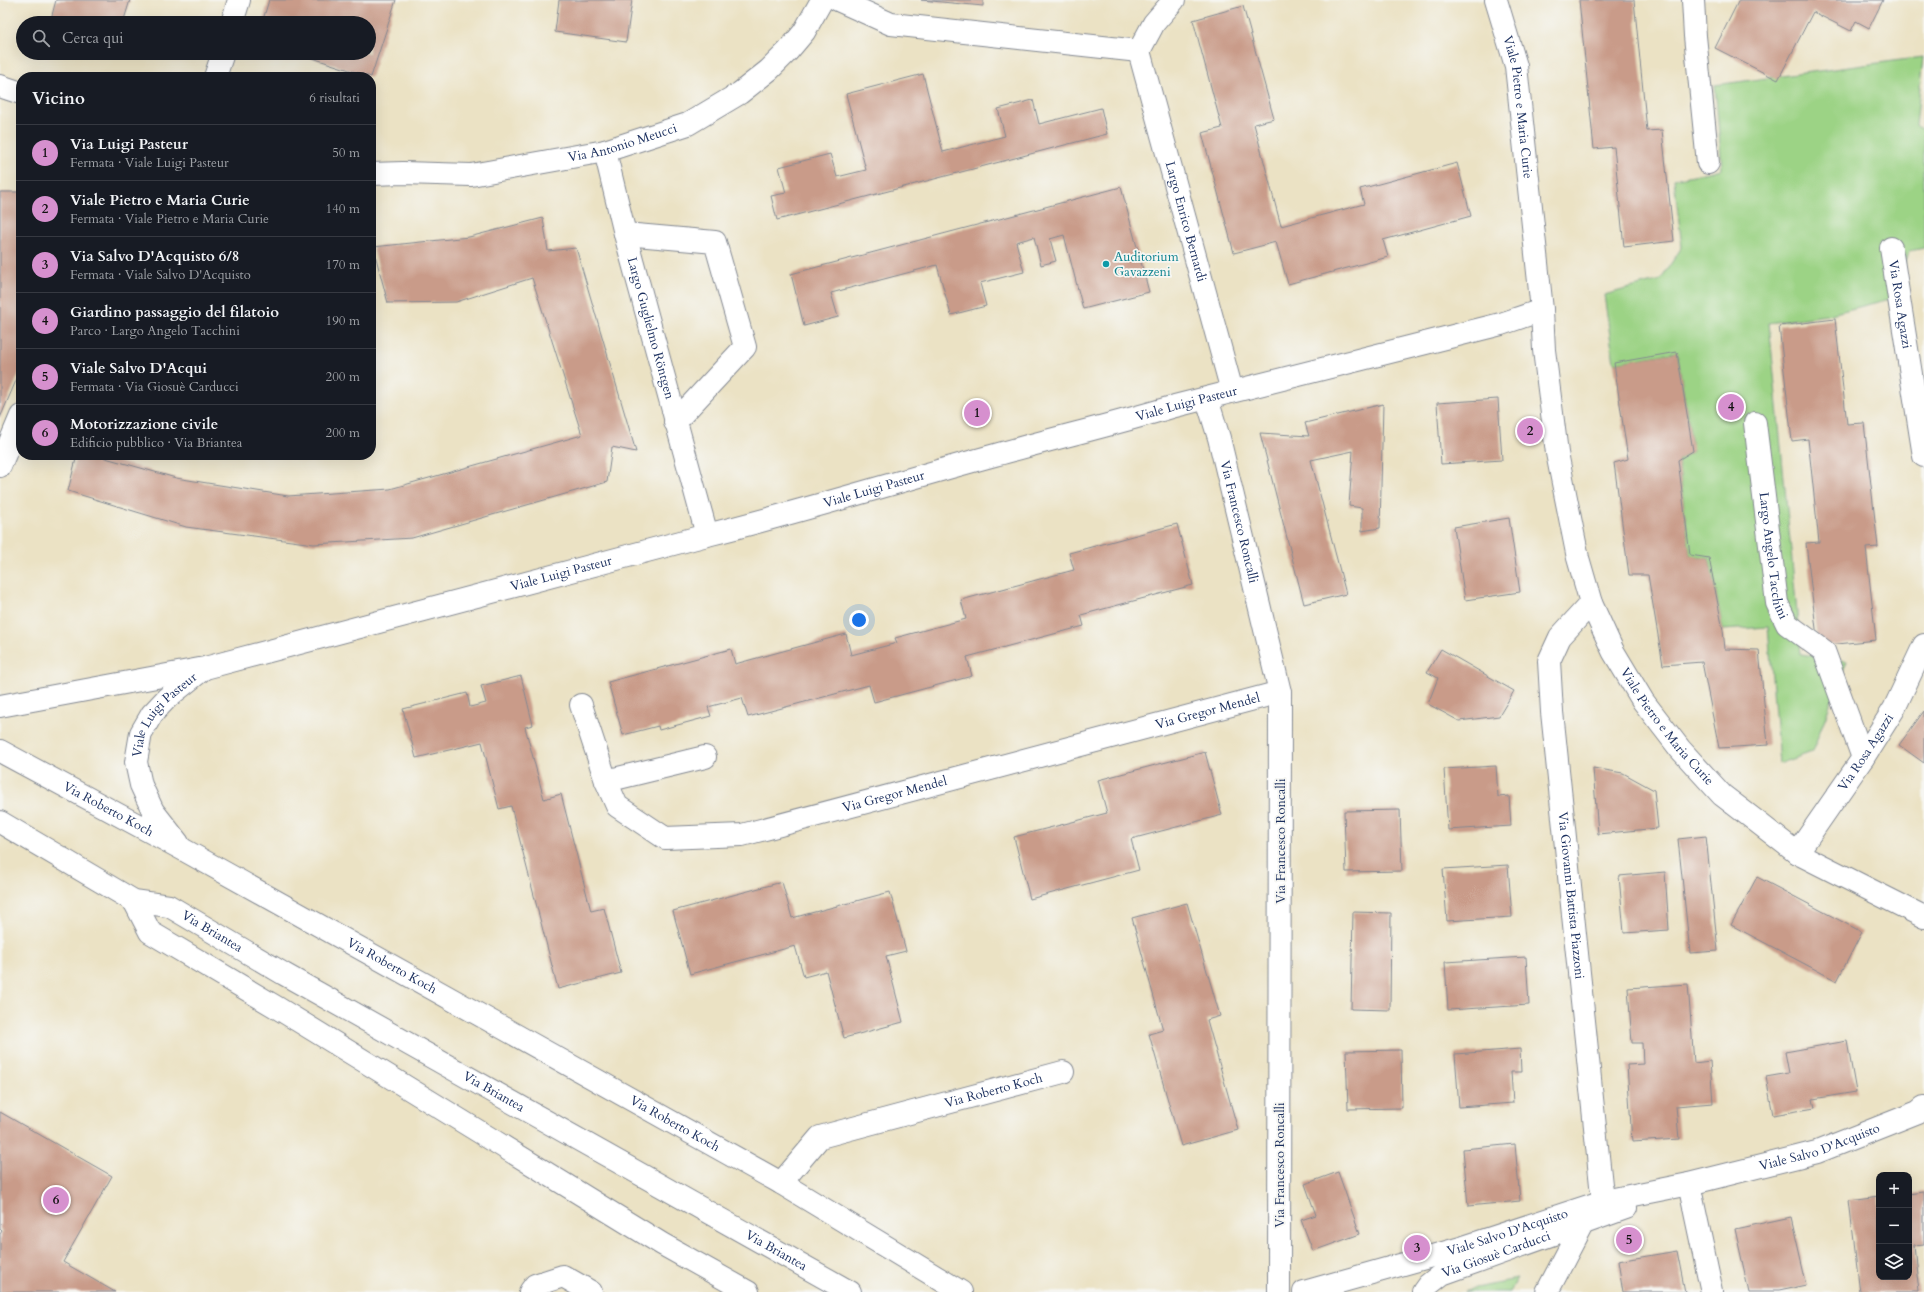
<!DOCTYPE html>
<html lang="it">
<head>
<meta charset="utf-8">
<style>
	:root { --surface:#171b24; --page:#242831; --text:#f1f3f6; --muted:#9ea1a6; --line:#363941; --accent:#d690ce }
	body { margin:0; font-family:Cardo,serif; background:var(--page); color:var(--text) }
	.controls { position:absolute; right:12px; bottom:12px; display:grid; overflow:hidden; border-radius:8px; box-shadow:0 4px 16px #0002 }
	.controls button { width:36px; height:36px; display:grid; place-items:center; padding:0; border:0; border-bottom:1px solid var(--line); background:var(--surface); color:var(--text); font:20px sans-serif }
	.you { position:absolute; left:859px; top:620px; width:14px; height:14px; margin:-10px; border:3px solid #fff; border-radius:50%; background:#1a73e8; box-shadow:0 0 0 6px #1a73e833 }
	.badge { display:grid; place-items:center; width:26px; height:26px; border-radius:50%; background:var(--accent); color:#111; font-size:13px; font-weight:700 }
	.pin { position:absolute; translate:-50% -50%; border:2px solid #fff; box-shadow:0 1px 4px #0006 }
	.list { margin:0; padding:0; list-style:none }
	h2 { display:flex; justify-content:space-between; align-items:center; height:52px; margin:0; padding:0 16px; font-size:17px }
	h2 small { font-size:13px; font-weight:400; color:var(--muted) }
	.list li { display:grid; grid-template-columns:26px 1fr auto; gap:12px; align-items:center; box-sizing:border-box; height:56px; padding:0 16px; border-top:1px solid var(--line) }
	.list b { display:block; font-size:15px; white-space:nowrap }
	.list p { margin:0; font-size:13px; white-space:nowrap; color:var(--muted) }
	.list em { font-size:13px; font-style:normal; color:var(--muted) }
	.icon { flex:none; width:22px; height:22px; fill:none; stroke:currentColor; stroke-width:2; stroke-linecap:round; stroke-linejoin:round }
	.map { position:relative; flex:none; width:1924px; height:1292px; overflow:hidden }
	.search { position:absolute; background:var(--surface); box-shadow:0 4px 16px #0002; left:16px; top:16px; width:360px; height:44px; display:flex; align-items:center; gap:10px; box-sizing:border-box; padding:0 14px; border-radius:22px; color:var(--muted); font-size:15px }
	.panel { position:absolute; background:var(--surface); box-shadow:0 4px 16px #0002; left:16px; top:72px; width:360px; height:388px; border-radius:16px }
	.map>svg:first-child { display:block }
	.green { fill:#9cd385; stroke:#5c8172 }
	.building { fill:#c99b89 }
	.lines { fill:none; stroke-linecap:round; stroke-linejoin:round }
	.minor-casing { stroke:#838891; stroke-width:24 }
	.major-casing { stroke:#838891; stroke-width:24 }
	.minor { stroke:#fff; stroke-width:22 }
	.major { stroke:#fff; stroke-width:22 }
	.culture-dot { fill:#0f9aa8; stroke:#f6f6f2; stroke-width:1.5 }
	.labels { text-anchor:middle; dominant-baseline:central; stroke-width:3.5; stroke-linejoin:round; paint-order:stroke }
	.street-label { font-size:13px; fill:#1b2f5e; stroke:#f6f6f2 }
	.culture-label { font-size:13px; fill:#0d838f; stroke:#f6f6f2; text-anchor:start }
</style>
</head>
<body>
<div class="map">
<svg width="1924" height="1292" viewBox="0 0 1924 1292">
	<rect width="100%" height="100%" fill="#f6f6f2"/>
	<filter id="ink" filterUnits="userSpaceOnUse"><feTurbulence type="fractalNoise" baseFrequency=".025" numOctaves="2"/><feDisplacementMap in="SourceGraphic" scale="8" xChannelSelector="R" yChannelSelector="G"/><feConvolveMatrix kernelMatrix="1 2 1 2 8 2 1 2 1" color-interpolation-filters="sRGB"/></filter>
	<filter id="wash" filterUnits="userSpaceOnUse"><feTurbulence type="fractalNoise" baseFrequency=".012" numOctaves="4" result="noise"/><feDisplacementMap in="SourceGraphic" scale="16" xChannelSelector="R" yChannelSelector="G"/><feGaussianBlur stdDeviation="0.9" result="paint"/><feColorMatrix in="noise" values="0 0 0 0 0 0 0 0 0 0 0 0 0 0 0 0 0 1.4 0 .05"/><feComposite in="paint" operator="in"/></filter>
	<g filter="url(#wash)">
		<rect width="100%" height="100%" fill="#ebe2c4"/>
		<path class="green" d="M 1923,57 L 1916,126 L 1924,131 L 1924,248 L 1910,251 L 1890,299 L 1827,315 L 1769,323 L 1801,654 L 1847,661 L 1812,752 L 1779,764 L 1768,627 L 1723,630 L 1709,558 L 1690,555 L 1678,460 L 1693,451 L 1677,352 L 1614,363 L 1604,295 L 1660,280 L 1682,247 L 1674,179 L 1722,169 L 1715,85 Z
			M 1517,1279 L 1509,1292 L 1465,1292 L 1475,1287 Z"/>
		<g id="blocks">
			<path class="building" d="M 56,0 L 130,0 L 123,23 L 50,23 Z
				M 269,0 L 396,0 L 371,77 L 297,53 L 369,53 L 369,23 L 262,23 Z
				M 559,0 L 632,0 L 626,42 L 555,32 Z
				M 921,0 L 983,0 L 983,6 Z
				M 1579,0 L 1634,0 L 1647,131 L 1662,130 L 1674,241 L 1624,247 L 1614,147 L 1594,149 Z
				M 1739,0 L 1883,0 L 1869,28 L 1856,21 L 1851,31 L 1813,12 L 1778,80 L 1715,48 Z
				M 1243,6 L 1274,119 L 1254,124 L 1281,226 L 1364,204 L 1360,189 L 1457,163 L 1471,216 L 1383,240 L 1388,257 L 1288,284 L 1276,242 L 1234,253 L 1202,133 L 1222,128 L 1193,20 Z
				M 923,74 L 943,152 L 1005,136 L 998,109 L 1033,100 L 1039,124 L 1101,108 L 1107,134 L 777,220 L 771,196 L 786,193 L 779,167 L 830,154 L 837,177 L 866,170 L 846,94 Z
				M 1121,187 L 1149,292 L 1083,309 L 1064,235 L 1050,239 L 1056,261 L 1041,265 L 1034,237 L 1016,242 L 1024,272 L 980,283 L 986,306 L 951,315 L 937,265 L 831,293 L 838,317 L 804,326 L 791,274 Z
				M 0,192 L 21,192 L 21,369 L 0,418 Z
				M 543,218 L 548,251 L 576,248 L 636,452 L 612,447 L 607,482 L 412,538 L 314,544 L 186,527 L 68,491 L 77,455 L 95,455 L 176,478 L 288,496 L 390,489 L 582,435 L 532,278 L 456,302 L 388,303 L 373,247 L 469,237 Z
				M 1835,319 L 1847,424 L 1864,423 L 1878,547 L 1866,548 L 1876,640 L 1818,646 L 1806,543 L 1819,542 L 1808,439 L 1792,441 L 1779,326 Z
				M 1677,352 L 1693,451 L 1678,460 L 1690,555 L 1709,558 L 1723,630 L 1725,649 L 1759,650 L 1768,745 L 1719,748 L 1702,662 L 1663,665 L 1648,575 L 1629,575 L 1614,463 L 1628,459 L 1614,363 Z
				M 1498,399 L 1502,460 L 1441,464 L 1437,403 Z
				M 1383,404 L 1380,528 L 1362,531 L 1362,508 L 1349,506 L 1353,451 L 1311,460 L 1346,594 L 1304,604 L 1260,433 L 1309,436 L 1305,423 Z
				M 1509,518 L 1520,592 L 1465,600 L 1454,527 Z
				M 1177,524 L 1193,585 L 1081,615 L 1084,626 L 967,657 L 972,676 L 874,702 L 869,685 L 748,717 L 742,698 L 708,707 L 711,716 L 659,730 L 658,726 L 623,735 L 608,682 L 731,649 L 735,664 L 846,634 L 851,655 L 897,643 L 895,638 L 966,619 L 961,600 L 1074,570 L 1069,553 Z
				M 1441,649 L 1514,691 L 1499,716 L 1459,721 L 1428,704 L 1438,678 L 1427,672 Z
				M 521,676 L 533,725 L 525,727 L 544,799 L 561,794 L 591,911 L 604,908 L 621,973 L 558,989 L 511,806 L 499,809 L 482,742 L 416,758 L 403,709 L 467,693 L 470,707 L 486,703 L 481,686 Z
				M 1924,711 L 1924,763 L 1899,745 Z
				M 1205,752 L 1222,815 L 1131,839 L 1139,870 L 1030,899 L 1014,837 L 1107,813 L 1098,780 Z
				M 1496,766 L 1498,797 L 1509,796 L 1511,826 L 1448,830 L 1444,769 Z
				M 1593,768 L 1623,773 L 1654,790 L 1658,828 L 1598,834 Z
				M 1400,810 L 1402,871 L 1346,872 L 1344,811 Z
				M 1706,836 L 1718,951 L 1690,953 L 1678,839 Z
				M 1508,865 L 1512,917 L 1447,921 L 1443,869 Z
				M 1665,872 L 1669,930 L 1624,933 L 1619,876 Z
				M 1757,877 L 1862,932 L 1837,981 L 1731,925 Z
				M 782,882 L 792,918 L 890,892 L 906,951 L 886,956 L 903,1022 L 844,1038 L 826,971 L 804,977 L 795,946 L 690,974 L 673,911 Z
				M 1187,903 L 1220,1016 L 1207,1020 L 1238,1130 L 1181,1146 L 1149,1034 L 1163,1030 L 1132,918 Z
				M 1353,912 L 1391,913 L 1390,1010 L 1351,1009 Z
				M 1526,957 L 1529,1005 L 1448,1010 L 1445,962 Z
				M 1688,984 L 1694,1063 L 1710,1061 L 1713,1103 L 1676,1106 L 1679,1139 L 1632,1142 L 1627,1065 L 1643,1064 L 1642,1043 L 1632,1043 L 1628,988 Z
				M 1847,1041 L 1856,1092 L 1813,1099 L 1815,1108 L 1773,1115 L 1766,1077 L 1789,1073 L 1785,1052 Z
				M 1520,1049 L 1521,1072 L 1511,1072 L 1513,1103 L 1459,1107 L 1455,1054 Z
				M 1401,1050 L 1402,1108 L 1348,1109 L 1346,1051 Z
				M 0,1112 L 112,1176 L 63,1262 L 115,1292 L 0,1292 L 0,1234 L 2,1231 L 0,1229 Z
				M 1515,1144 L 1520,1201 L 1468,1206 L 1463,1149 Z
				M 1338,1172 L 1360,1234 L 1313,1251 L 1301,1220 L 1316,1215 L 1305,1184 Z
				M 1924,1192 L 1924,1245 L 1914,1246 L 1919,1292 L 1860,1292 L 1849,1201 L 1879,1197 L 1879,1277 L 1909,1277 L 1909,1194 Z
				M 1791,1217 L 1807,1286 L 1778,1292 L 1749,1292 L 1735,1229 Z
				M 1677,1251 L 1685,1292 L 1623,1292 L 1618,1261 Z"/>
		</g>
	</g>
	<g filter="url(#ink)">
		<use href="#blocks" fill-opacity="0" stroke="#838891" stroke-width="1"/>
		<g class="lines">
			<g class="minor-casing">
				<g id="minor">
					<path d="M 838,0 L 891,24 L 1139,51"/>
					<path id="s1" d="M 1174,0 L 1154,23 L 1139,51 L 1232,391"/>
					<path id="s2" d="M 1496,0 L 1516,66 L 1542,310 L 1544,350 L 1557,453 L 1578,558 L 1591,603 L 1613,651 L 1643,701 L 1680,749 L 1722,795 L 1756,821 L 1797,853 L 1924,917"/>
					<path d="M 1693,0 L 1695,36 L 1708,163"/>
					<path d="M 232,23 L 239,0"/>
					<path d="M 215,77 L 223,53"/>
					<path d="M 0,86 L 21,93"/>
					<path id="s3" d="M 605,151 L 625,234 L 707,535"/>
					<path id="s4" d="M 371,174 L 403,173 L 471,175 L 605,151 L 688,124 L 740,93 L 769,70 L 788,51 L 804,32 L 822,0"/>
					<path d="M 625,234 L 715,242 L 745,347 L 675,422"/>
					<path id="s5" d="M 1891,248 L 1924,456"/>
					<path id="s6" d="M 1207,399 L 1219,438 L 1280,692 L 1279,1292"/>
					<path id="s7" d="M 1755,423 L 1777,603 L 1787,624 L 1824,651 L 1863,758"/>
					<path d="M 0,466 L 21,416"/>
					<path id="s8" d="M 1591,603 L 1560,637 L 1549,661 L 1552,712 L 1601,1185 L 1604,1201"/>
					<path id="s9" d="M 581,705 L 606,781 L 617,806 L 665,838 L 742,835 L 1280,692"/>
					<path id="s10" d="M 0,706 L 205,668 L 707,535 C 804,511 899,481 995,455 C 1055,438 1116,424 1175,406 L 1501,324 L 1542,310"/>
					<path id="s11" d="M 0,751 L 184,850 L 781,1183 L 961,1292"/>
					<path d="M 606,781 L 705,757"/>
					<path id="s12" d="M 178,843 L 153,811 L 141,785 L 136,762 L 141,733 L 152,714 L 167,698 L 202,670"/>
					<path id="s13" d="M 1797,853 L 1863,758 L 1894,709 L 1924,645"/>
					<path id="s14" d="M 781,1183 L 820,1137 L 1063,1072"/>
					<path d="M 1689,1184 L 1712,1292"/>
					<path d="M 530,1292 L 535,1285 L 563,1276 L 591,1292"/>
					<path id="s15" d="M 1304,1292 L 1464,1247 L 1604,1201 L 1689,1184 L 1817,1152 L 1918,1112 L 1924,1107"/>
					<path id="s16" d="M 1423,1292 L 1428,1285 L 1442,1274 L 1626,1208"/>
					<path d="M 1547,1292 L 1582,1225"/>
				</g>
			</g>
			<g class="major-casing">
				<g id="major">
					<path id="s17" d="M 0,822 L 134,901 L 169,906 L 284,974 L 850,1292"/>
					<path d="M 134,901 L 150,932 L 276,1007 L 662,1244 L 748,1292"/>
				</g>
			</g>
			<use href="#minor" class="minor"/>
			<use href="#major" class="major"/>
		</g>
	</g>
	<circle class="culture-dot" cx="1106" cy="264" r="4"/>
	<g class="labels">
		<g class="street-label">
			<text stroke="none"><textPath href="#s2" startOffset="110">Viale Pietro e Maria Curie</textPath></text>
			<text stroke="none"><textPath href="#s4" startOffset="255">Via Antonio Meucci</textPath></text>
			<text stroke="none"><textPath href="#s1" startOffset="239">Largo Enrico Bernardi</textPath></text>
			<text stroke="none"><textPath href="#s5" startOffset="57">Via Rosa Agazzi</textPath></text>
			<text stroke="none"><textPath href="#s3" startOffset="183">Largo Guglielmo Röntgen</textPath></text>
			<text stroke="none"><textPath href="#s10" startOffset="1225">Viale Luigi Pasteur</textPath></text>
			<text stroke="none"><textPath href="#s10" startOffset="901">Viale Luigi Pasteur</textPath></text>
			<text stroke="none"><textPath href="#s6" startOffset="127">Via Francesco Roncalli</textPath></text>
			<text stroke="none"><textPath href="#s7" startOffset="134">Largo Angelo Tacchini</textPath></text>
			<text stroke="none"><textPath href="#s10" startOffset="577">Viale Luigi Pasteur</textPath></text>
			<text stroke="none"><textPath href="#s9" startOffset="724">Via Gregor Mendel</textPath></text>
			<text stroke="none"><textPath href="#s12" startOffset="150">Viale Luigi Pasteur</textPath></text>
			<text stroke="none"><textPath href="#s2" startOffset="758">Viale Pietro e Maria Curie</textPath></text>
			<text stroke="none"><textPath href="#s13" startOffset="122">Via Rosa Agazzi</textPath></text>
			<text stroke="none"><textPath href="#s9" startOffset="400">Via Gregor Mendel</textPath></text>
			<text stroke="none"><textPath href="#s11" startOffset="123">Via Roberto Koch</textPath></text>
			<text transform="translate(1281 841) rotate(-90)">Via Francesco Roncalli</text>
			<text stroke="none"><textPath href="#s8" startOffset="308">Via Giovanni Battista Piazzoni</textPath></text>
			<text stroke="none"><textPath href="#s17" startOffset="241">Via Briantea</textPath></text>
			<text stroke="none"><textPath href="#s11" startOffset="447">Via Roberto Koch</textPath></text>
			<text stroke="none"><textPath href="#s14" startOffset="240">Via Roberto Koch</textPath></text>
			<text stroke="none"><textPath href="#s17" startOffset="565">Via Briantea</textPath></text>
			<text stroke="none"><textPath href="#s11" startOffset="771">Via Roberto Koch</textPath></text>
			<text stroke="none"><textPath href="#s15" startOffset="536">Viale Salvo D'Acquisto</textPath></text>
			<text transform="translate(1280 1165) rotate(-90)">Via Francesco Roncalli</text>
			<text stroke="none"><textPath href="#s15" startOffset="212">Viale Salvo D'Acquisto</textPath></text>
			<text stroke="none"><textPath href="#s17" startOffset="889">Via Briantea</textPath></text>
			<text stroke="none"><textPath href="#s16" startOffset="84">Via Giosuè Carducci</textPath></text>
		</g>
		<g class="culture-label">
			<text x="1114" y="257">Auditorium<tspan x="1114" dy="15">Gavazzeni</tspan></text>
		</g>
	</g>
</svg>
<div class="controls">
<button>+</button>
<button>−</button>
<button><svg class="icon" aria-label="layers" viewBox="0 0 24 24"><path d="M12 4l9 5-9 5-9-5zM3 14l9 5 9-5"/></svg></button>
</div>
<div class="you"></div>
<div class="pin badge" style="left:977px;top:413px">1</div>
<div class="pin badge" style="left:1530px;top:431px">2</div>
<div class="pin badge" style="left:1417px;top:1248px">3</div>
<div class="pin badge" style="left:1731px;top:407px">4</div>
<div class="pin badge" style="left:1629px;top:1240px">5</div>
<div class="pin badge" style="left:56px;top:1200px">6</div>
<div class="search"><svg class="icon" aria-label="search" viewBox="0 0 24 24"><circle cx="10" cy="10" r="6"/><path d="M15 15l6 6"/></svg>Cerca qui</div>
<section class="panel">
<h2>Vicino<small>6 risultati</small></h2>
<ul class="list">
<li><span class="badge">1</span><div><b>Via Luigi Pasteur</b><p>Fermata · Viale Luigi Pasteur</p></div><em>50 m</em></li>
<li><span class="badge">2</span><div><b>Viale Pietro e Maria Curie</b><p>Fermata · Viale Pietro e Maria Curie</p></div><em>140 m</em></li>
<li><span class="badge">3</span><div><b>Via Salvo D'Acquisto 6/8</b><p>Fermata · Viale Salvo D'Acquisto</p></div><em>170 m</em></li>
<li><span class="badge">4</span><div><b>Giardino passaggio del filatoio</b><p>Parco · Largo Angelo Tacchini</p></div><em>190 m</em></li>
<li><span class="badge">5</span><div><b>Viale Salvo D'Acqui</b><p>Fermata · Via Giosuè Carducci</p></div><em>200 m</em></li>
<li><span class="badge">6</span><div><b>Motorizzazione civile</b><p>Edificio pubblico · Via Briantea</p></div><em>200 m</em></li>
</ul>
</section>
</div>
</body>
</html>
